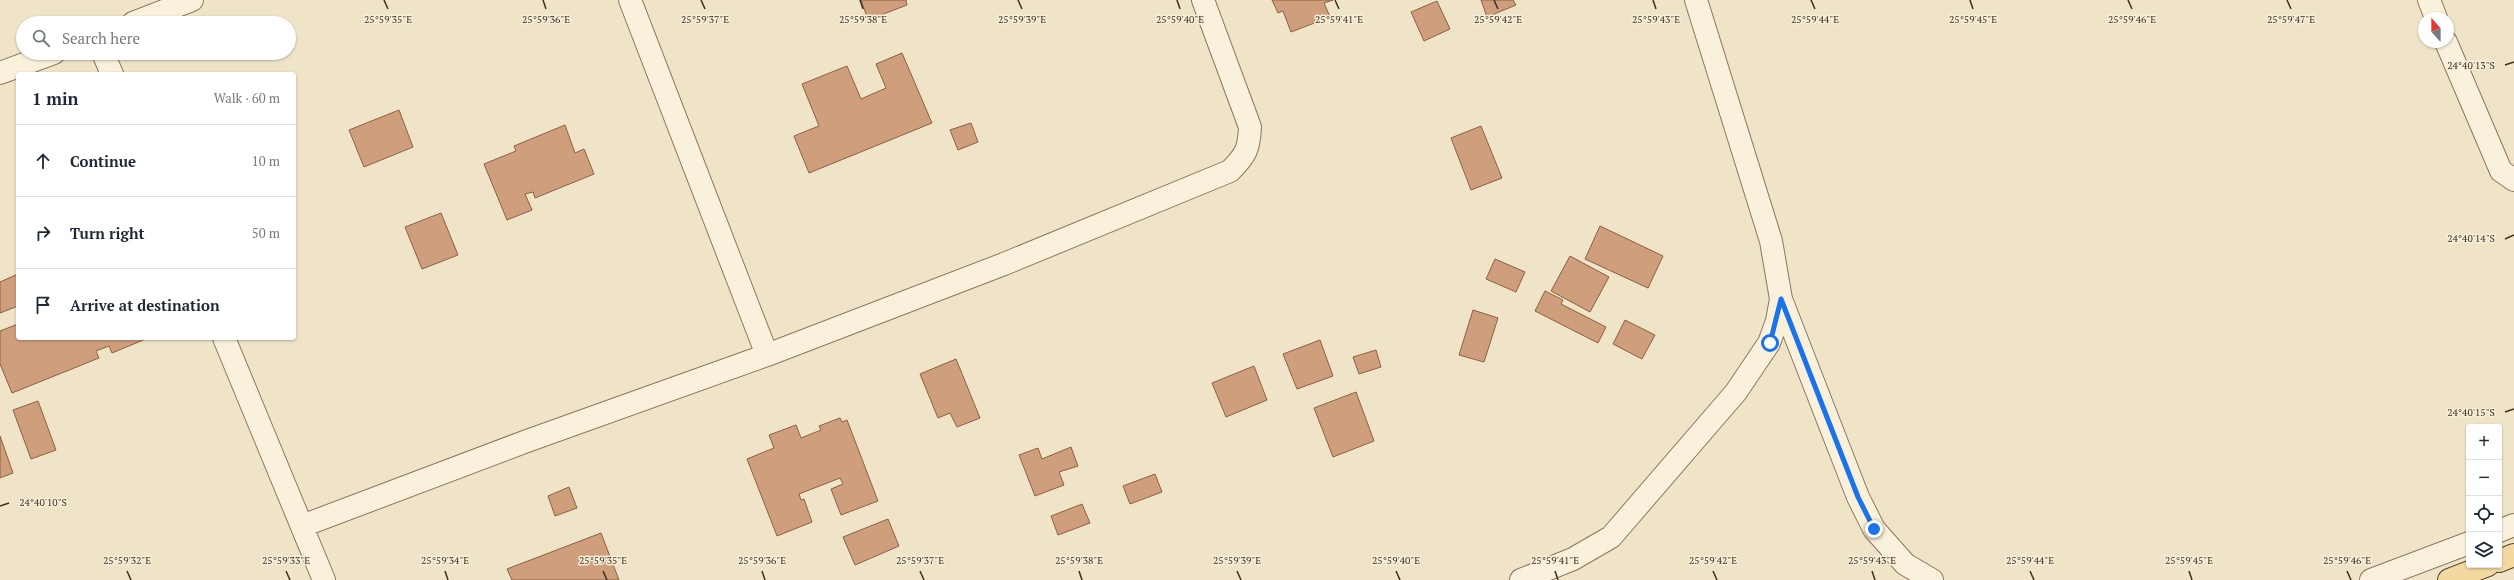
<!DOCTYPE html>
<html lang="en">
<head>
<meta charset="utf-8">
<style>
	:root { --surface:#fff; --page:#f2f2f3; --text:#1f2937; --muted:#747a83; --line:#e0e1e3 }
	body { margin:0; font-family:"PT Serif",serif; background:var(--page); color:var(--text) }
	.controls { position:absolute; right:12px; bottom:12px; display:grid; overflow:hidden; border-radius:4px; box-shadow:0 1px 3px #0004 }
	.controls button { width:36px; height:36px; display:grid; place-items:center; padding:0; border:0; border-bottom:1px solid var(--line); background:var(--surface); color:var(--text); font:20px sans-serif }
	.compass { position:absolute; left:2418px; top:12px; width:36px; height:36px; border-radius:50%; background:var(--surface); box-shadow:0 1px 3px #0004; rotate:339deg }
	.stop { position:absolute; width:12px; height:12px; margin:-9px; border:3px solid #1a73e8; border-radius:50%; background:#fff }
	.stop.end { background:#1a73e8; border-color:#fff; box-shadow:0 1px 4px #0008 }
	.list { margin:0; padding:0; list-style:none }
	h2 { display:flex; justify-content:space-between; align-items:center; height:52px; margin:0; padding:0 16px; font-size:17px }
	h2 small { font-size:13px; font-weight:400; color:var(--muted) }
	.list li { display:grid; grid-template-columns:26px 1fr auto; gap:12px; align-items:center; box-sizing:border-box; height:72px; padding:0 16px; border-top:1px solid var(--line) }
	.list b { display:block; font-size:15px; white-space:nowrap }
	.list em { font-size:13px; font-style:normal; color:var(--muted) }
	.icon { flex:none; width:22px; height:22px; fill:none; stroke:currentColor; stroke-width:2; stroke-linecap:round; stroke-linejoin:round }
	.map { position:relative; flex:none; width:2514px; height:580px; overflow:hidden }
	.search { position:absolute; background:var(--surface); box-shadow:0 1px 3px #0004; left:16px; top:16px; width:280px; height:44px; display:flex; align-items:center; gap:10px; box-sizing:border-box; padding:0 14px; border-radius:22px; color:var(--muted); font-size:15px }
	.panel { position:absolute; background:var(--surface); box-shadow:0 1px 3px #0004; left:16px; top:72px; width:280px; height:268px; border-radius:4px }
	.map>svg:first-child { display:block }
	.building { fill:#cf9f7d; stroke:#8d5f41 }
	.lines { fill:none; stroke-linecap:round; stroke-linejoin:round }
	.street-casing { stroke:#8d765c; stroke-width:24 }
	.primary-casing { stroke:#5b4430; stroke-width:24 }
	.street { stroke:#faf1dc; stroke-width:22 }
	.primary { stroke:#f3d9a0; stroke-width:22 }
	.route { stroke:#1a73e8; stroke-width:5 }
	.ticks { fill:none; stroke:#3d2e20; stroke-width:1.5 }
	.ticks-label { font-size:10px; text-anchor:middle; fill:#3d2e20; stroke:#f7eed8; stroke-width:3; stroke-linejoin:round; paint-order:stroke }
</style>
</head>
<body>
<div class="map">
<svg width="2514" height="580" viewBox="0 0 2514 580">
	<rect width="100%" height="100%" fill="#f0e4c8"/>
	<path class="building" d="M 861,0 L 906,0 L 907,5 L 868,20 Z
		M 1272,0 L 1333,0 L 1324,3 L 1330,17 L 1291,32 L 1283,11 L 1278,13 Z
		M 1481,0 L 1513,0 L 1516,5 L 1487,17 Z
		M 1437,1 L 1450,29 L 1424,41 L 1411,12 Z
		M 902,53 L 932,123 L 809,173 L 794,136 L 819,126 L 802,84 L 847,66 L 861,99 L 886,88 L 876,64 Z
		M 399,110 L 413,147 L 364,167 L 349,130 Z
		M 971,123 L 978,142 L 958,150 L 950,130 Z
		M 565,125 L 575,153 L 584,149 L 594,174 L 535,198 L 533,192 L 525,194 L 532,210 L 507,220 L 484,164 L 516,151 L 514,146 Z
		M 1481,126 L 1502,178 L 1471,190 L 1451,138 Z
		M 441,213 L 458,255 L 422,269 L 405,227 Z
		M 1600,226 L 1663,256 L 1648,288 L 1585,259 Z
		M 1570,256 L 1609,277 L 1590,312 L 1551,291 Z
		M 1495,259 L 1525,272 L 1516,292 L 1486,279 Z
		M 18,274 L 18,306 L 0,313 L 0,282 Z
		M 1545,291 L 1563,300 L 1561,304 L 1606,327 L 1598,343 L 1535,311 Z
		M 1473,310 L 1498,318 L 1484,362 L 1459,355 Z
		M 1625,320 L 1655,335 L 1642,359 L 1613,344 Z
		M 18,324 L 18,338 L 148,338 L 112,353 L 109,346 L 96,351 L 99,358 L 12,393 L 0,364 L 0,331 Z
		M 1320,340 L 1333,376 L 1297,389 L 1283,354 Z
		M 1376,350 L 1381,367 L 1359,374 L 1353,357 Z
		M 956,359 L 980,418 L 957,427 L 950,413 L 938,418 L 920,374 Z
		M 1254,366 L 1267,400 L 1226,417 L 1212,383 Z
		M 1356,392 L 1374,441 L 1333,457 L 1314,408 Z
		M 38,401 L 56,450 L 31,459 L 13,410 Z
		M 840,418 L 842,422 L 847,420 L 878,501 L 841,515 L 831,489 L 843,484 L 840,478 L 799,494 L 801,500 L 804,499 L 812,522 L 777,536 L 747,459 L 774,448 L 769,435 L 796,425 L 801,438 L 821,430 L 819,426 Z
		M 0,436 L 13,473 L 0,478 Z
		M 1071,447 L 1078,466 L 1059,472 L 1064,485 L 1035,496 L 1019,455 L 1038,448 L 1042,459 Z
		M 1155,474 L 1162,492 L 1130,504 L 1123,486 Z
		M 569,487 L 577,508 L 555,516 L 548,496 Z
		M 1082,504 L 1090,523 L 1058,535 L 1051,516 Z
		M 888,519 L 899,546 L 855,565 L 843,537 Z
		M 601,533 L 619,580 L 512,580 L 507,569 Z"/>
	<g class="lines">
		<g class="street-casing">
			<path id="street" d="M 630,0 L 767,355
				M 2429,0 L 2436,18
				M 133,23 L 192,0
				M 2446,42 L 2501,171 L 2514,180
				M 103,53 L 112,74
				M 0,73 L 54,53
				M 1781,299 L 1858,497 L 1874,529 L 1905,564 L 1932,580
				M 224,338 L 324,580
				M 302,526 L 527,441 L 767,355 L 1004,264 L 1230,171 C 1246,155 1249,149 1250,127 L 1203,0
				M 2499,531 L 2514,525
				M 1521,580 L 1573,559 L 1611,537 L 1736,392 L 1769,343 L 1777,321 L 1781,299 L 1771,241 L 1696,0
				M 2371,580 L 2469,543"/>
		</g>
		<g class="primary-casing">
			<path id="primary" d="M 2499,561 L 2514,555
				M 2449,580 L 2488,565"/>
		</g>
		<use href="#street" class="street"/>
		<use href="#primary" class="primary"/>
	</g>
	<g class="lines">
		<path class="route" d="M 1770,343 L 1781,299 L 1858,497 L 1874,529"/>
	</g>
	<path class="ticks" d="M 384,0 L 388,9M 543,0 L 546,9M 701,0 L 705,9M 860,0 L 863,9M 1018,0 L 1022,9M 1177,0 L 1180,9M 1335,0 L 1339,9M 1494,0 L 1498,9M 1653,0 L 1656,9M 1811,0 L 1815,9M 1970,0 L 1973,9M 2128,0 L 2132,9M 2287,0 L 2291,9M 2505,65 L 2514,62M 2505,239 L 2514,235M 2505,412 L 2514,409M 0,506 L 9,503M 127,571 L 131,580M 286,571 L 290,580M 445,571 L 448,580M 603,571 L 607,580M 762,571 L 765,580M 920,571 L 924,580M 1079,571 L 1082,580M 1237,571 L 1241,580M 1396,571 L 1400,580M 1555,571 L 1558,580M 1713,571 L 1717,580M 1872,571 L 1875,580M 2030,571 L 2034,580M 2189,571 L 2192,580M 2347,571 L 2351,580"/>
	<g class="ticks-label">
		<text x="388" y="23">25°59'35"E</text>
		<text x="546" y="23">25°59'36"E</text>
		<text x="705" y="23">25°59'37"E</text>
		<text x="863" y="23">25°59'38"E</text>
		<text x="1022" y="23">25°59'39"E</text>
		<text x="1180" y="23">25°59'40"E</text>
		<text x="1339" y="23">25°59'41"E</text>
		<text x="1498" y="23">25°59'42"E</text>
		<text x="1656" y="23">25°59'43"E</text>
		<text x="1815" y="23">25°59'44"E</text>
		<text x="1973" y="23">25°59'45"E</text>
		<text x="2132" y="23">25°59'46"E</text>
		<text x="2291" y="23">25°59'47"E</text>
		<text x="2471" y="69">24°40'13"S</text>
		<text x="2471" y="242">24°40'14"S</text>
		<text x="2471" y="416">24°40'15"S</text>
		<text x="43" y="506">24°40'10"S</text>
		<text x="127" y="564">25°59'32"E</text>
		<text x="286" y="564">25°59'33"E</text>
		<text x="445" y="564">25°59'34"E</text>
		<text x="603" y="564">25°59'35"E</text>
		<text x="762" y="564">25°59'36"E</text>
		<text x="920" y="564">25°59'37"E</text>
		<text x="1079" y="564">25°59'38"E</text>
		<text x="1237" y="564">25°59'39"E</text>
		<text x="1396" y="564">25°59'40"E</text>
		<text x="1555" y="564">25°59'41"E</text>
		<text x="1713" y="564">25°59'42"E</text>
		<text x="1872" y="564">25°59'43"E</text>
		<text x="2030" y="564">25°59'44"E</text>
		<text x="2189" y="564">25°59'45"E</text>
		<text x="2347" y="564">25°59'46"E</text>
	</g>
</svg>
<div class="controls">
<button>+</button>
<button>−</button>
<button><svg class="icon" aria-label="locate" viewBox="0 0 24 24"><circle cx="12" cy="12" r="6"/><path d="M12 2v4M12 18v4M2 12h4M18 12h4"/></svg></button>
<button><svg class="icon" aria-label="layers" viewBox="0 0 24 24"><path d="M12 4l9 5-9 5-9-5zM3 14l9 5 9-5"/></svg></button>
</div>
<svg class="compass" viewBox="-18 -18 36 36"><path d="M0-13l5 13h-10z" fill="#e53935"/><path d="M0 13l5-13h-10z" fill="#747a83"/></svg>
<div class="stop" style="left:1770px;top:343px"></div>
<div class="stop end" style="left:1874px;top:529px"></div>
<div class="search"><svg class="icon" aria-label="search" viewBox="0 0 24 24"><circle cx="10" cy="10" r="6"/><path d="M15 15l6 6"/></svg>Search here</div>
<section class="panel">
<h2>1 min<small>Walk · 60 m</small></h2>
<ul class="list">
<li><svg class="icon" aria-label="ahead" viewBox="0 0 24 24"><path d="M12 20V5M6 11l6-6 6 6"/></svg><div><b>Continue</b></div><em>10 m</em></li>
<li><svg class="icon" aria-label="right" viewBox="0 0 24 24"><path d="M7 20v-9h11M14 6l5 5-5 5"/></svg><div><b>Turn right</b></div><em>50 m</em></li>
<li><svg class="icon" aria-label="arrive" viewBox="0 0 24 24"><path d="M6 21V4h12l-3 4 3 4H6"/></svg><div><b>Arrive at destination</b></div></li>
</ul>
</section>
</div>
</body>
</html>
